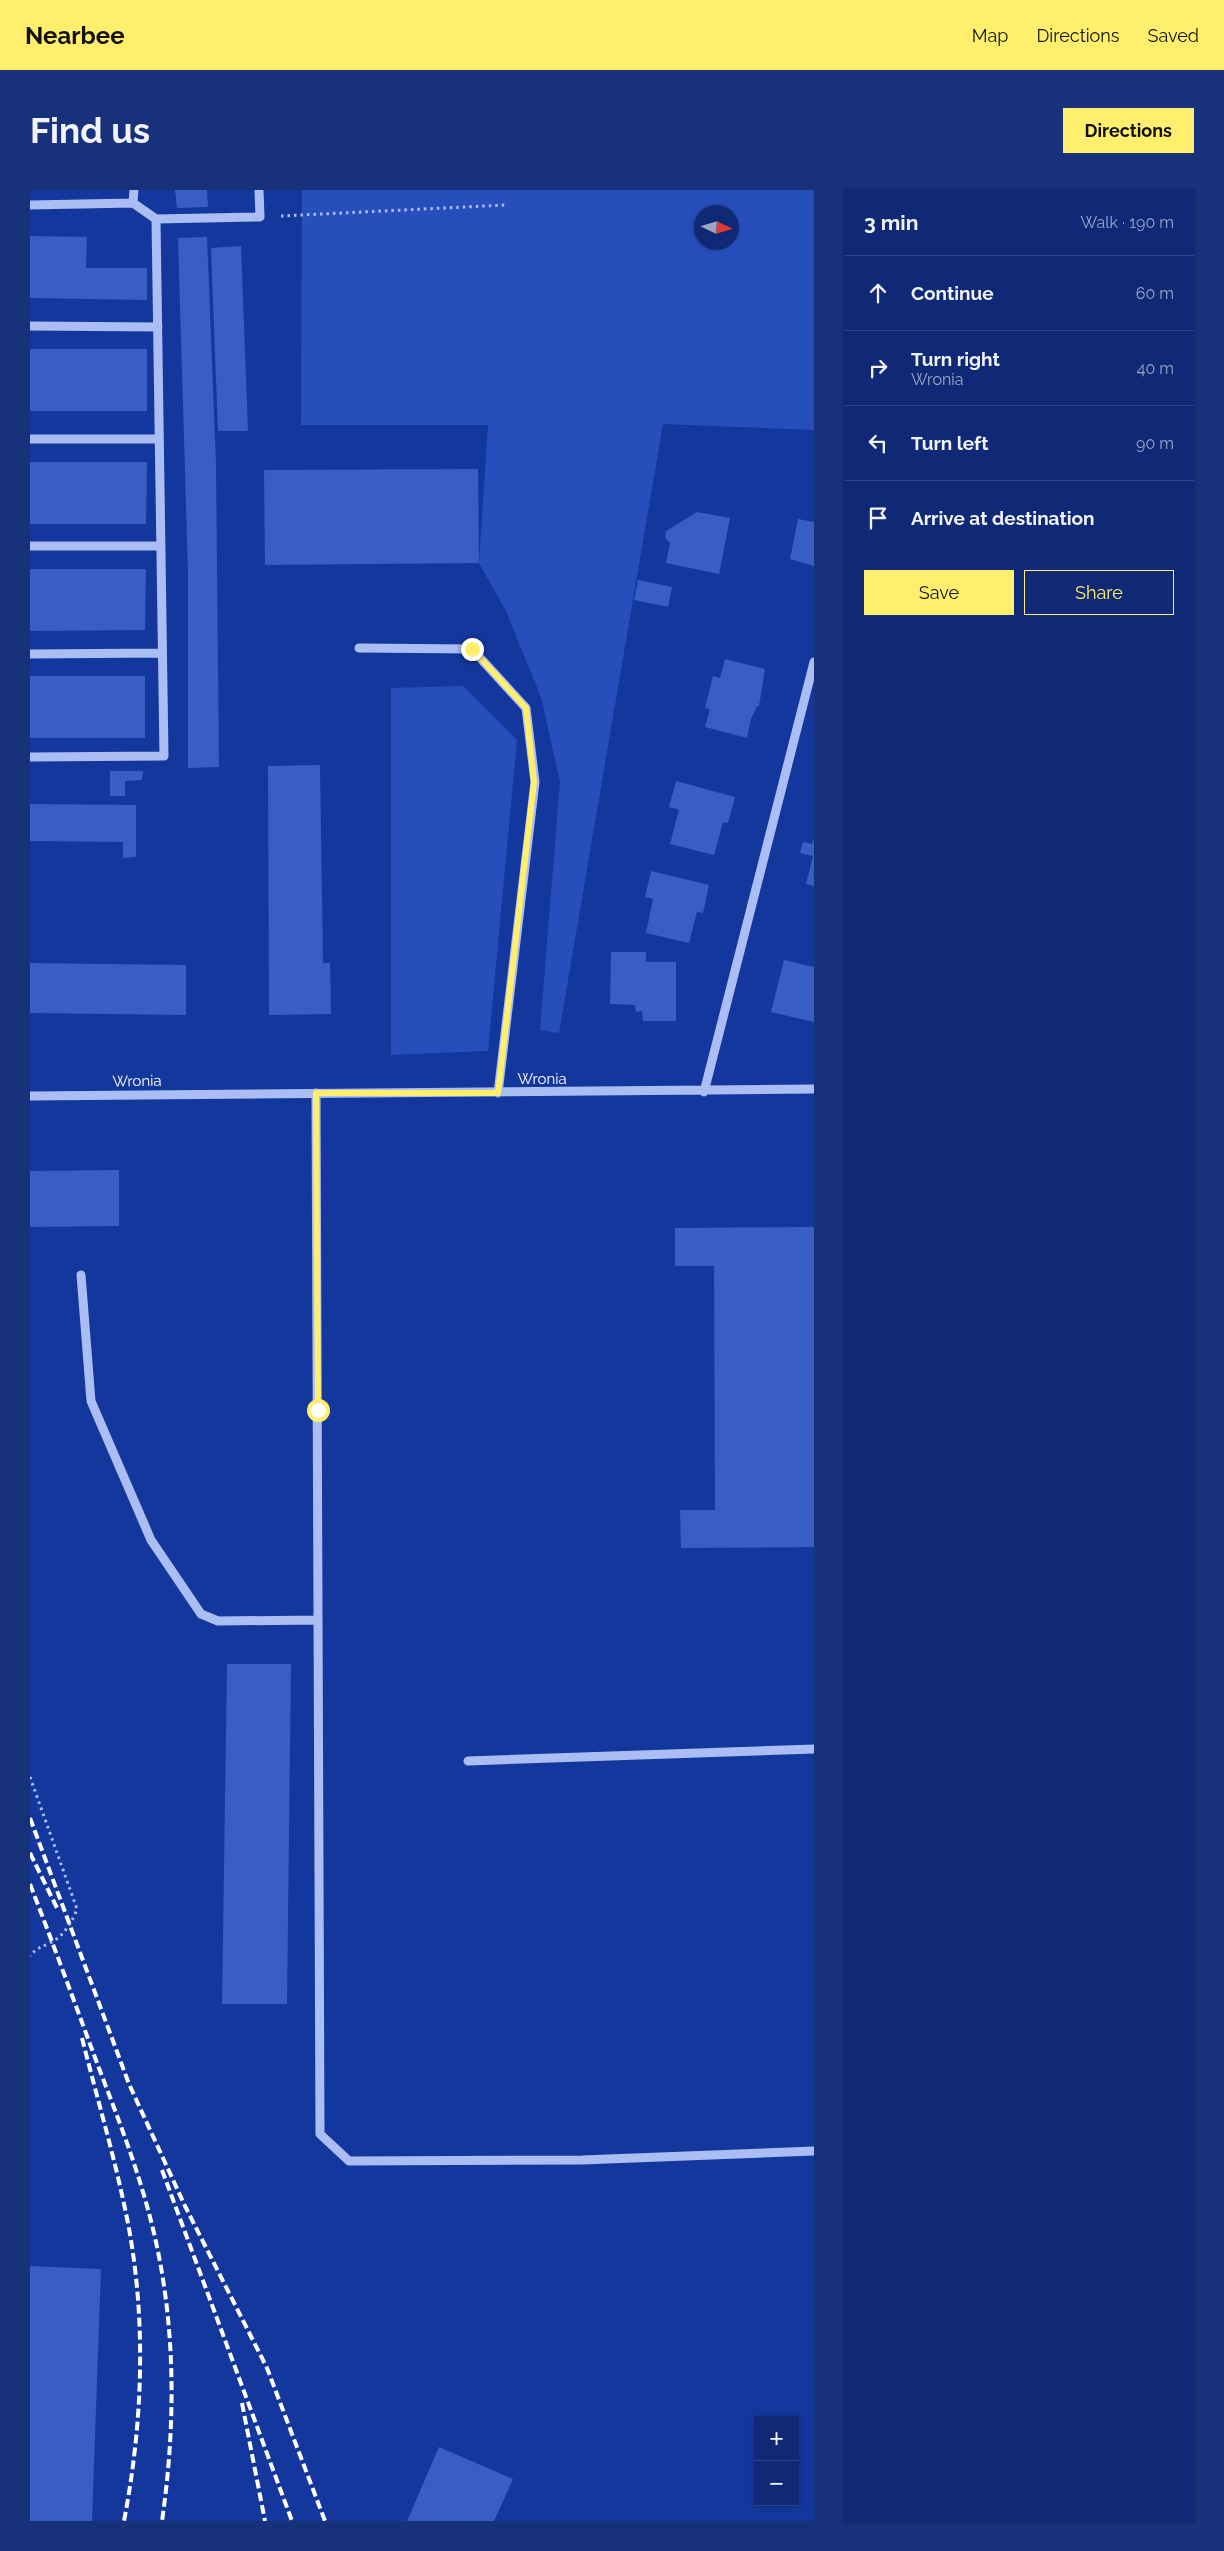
<!DOCTYPE html>
<html lang="en">
<head>
<meta charset="utf-8">
<style>
	:root { --surface:#0f2976; --page:#18317b; --text:#f1f3f6; --muted:#9ba6c5; --line:#2f4588; --accent:#ffef6d }
	body { margin:0; font-family:Raleway,sans-serif; background:var(--page); color:var(--text) }
	.controls { position:absolute; right:15px; bottom:15px; display:grid; overflow:hidden; border-radius:0px; box-shadow:0 1px 4px #0004 }
	.controls button { width:45px; height:45px; display:grid; place-items:center; padding:0; border:0; border-bottom:1px solid var(--line); background:var(--surface); color:var(--text); font:25px sans-serif }
	.compass { position:absolute; left:664px; top:15px; width:45px; height:45px; border-radius:50%; background:var(--surface); box-shadow:0 1px 4px #0004; rotate:94deg }
	.stop { position:absolute; width:15px; height:15px; margin:-11px; border:4px solid #ffef6d; border-radius:50%; background:#fff }
	.stop.end { background:#ffef6d; border-color:#fff; box-shadow:0 1px 5px #0008 }
	.list { margin:0; padding:0; list-style:none }
	h2 { display:flex; justify-content:space-between; align-items:center; height:65px; margin:0; padding:0 20px; font-size:21px }
	h2 small { font-size:16px; font-weight:400; color:var(--muted) }
	.list li { display:grid; grid-template-columns:32px 1fr auto; gap:15px; align-items:center; box-sizing:border-box; height:75px; padding:0 20px; border-top:1px solid var(--line) }
	.list b { display:block; font-size:19px; white-space:nowrap }
	.list p { margin:0; font-size:16px; white-space:nowrap; color:var(--muted) }
	.list em { font-size:16px; font-style:normal; color:var(--muted) }
	.actions { display:flex; gap:10px; padding:15px 20px }
	.actions a { flex:1; padding:11px 0; border:1px solid var(--accent); border-radius:0px; text-align:center; font-size:18px; color:var(--accent) }
	.actions .main { background:var(--accent); color:#111 }
	.icon { flex:none; width:28px; height:28px; fill:none; stroke:currentColor; stroke-width:2; stroke-linecap:round; stroke-linejoin:round }
	.map { position:relative; flex:none; width:784px; height:2331px; overflow:hidden; border-radius:0px }
	header { display:flex; align-items:center; gap:30px; box-sizing:border-box; height:70px; padding:0 25px; background:var(--accent); color:#111 }
	header strong { font-size:24px }
	nav { display:flex; gap:28px; margin-inline-start:auto; font-size:18px }
	.intro { display:flex; align-items:center; justify-content:space-between; box-sizing:border-box; height:120px; padding:0 30px }
	h1 { margin:0; font-size:35px }
	.button { padding:12px 22px; border-radius:0px; background:var(--accent); color:#111; font-size:18px; font-weight:700 }
	main { display:flex; gap:30px; padding:0 30px }
	aside { flex:1; background:var(--surface); border-radius:0px; box-shadow:0 1px 4px #0004 }
	.map>svg:first-child { display:block }
	.green { fill:#274fbb; fill-rule:evenodd }
	.building { fill:#385dc3 }
	.lines { fill:none; stroke-linecap:round; stroke-linejoin:round }
	.path { stroke:#aabef4; stroke-width:3; stroke-dasharray:2.5 4; stroke-linecap:butt }
	.minor { stroke:#aabef4; stroke-width:9 }
	.rail { stroke:#fff; stroke-width:4; stroke-dasharray:9 4; stroke-linecap:butt }
	.route { stroke:#ffef6d; stroke-width:6 }
	.labels { text-anchor:middle; dominant-baseline:central; stroke-width:4; stroke-linejoin:round; paint-order:stroke }
	.street-label { font-size:15px; fill:#fff; stroke:#14379d }
</style>
</head>
<body>
<header>
<strong>Nearbee</strong>
<nav><a>Map</a><a>Directions</a><a>Saved</a></nav>
</header>
<div class="intro"><h1>Find us</h1><a class="button">Directions</a></div>
<main>
<div class="map">
<svg width="784" height="2331" viewBox="0 0 784 2331">
	<rect width="100%" height="100%" fill="#14379d"/>
	<path class="green" d="M 272,0 L 784,0 L 784,240 L 633,234 L 529,843 L 510,840 L 530,592 L 511,507 L 476,421 L 449,373 L 458,235 L 271,235 ZM 672,22 L 702,22 L 702,52 L 672,52 Z
		M 433,496 L 487,550 L 458,861 L 361,865 L 361,498 Z"/>
	<path class="building" d="M 145,0 L 177,0 L 178,17 L 147,18 Z
		M 0,46 L 57,47 L 56,78 L 117,78 L 117,110 L 0,108 Z
		M 177,47 L 186,274 L 189,577 L 158,578 L 158,382 L 148,48 Z
		M 211,56 L 218,241 L 188,241 L 181,58 Z
		M 0,159 L 117,159 L 117,221 L 0,221 Z
		M 0,272 L 117,272 L 116,334 L 0,334 Z
		M 448,279 L 449,373 L 235,375 L 234,280 Z
		M 667,322 L 700,328 L 689,384 L 636,373 L 640,353 L 635,348 L 636,341 Z
		M 768,329 L 784,332 L 784,376 L 760,369 Z
		M 0,379 L 116,379 L 115,440 L 0,441 Z
		M 608,390 L 642,397 L 638,417 L 604,410 Z
		M 695,469 L 735,479 L 729,516 L 727,516 L 721,529 L 717,548 L 675,537 L 680,519 L 675,518 L 683,486 L 690,488 Z
		M 0,486 L 115,486 L 115,548 L 0,548 Z
		M 290,575 L 293,773 L 300,773 L 301,824 L 239,825 L 238,576 Z
		M 80,581 L 113,581 L 112,590 L 95,591 L 95,606 L 80,606 Z
		M 646,591 L 705,607 L 698,633 L 693,632 L 684,665 L 640,654 L 649,620 L 639,617 Z
		M 0,614 L 106,615 L 106,667 L 93,668 L 93,652 L 0,651 Z
		M 784,649 L 784,696 L 776,694 L 783,666 L 770,663 L 773,652 L 782,654 Z
		M 621,681 L 679,695 L 673,723 L 667,722 L 659,753 L 616,743 L 623,709 L 615,707 Z
		M 581,762 L 616,762 L 616,772 L 646,772 L 646,831 L 613,831 L 612,821 L 606,822 L 605,815 L 580,814 Z
		M 754,770 L 784,777 L 784,832 L 741,822 Z
		M 0,773 L 156,775 L 156,825 L 0,823 Z
		M 89,980 L 89,1036 L 0,1037 L 0,981 Z
		M 784,1037 L 784,1357 L 651,1358 L 650,1320 L 685,1320 L 684,1076 L 645,1076 L 645,1038 Z
		M 197,1474 L 261,1474 L 257,1814 L 192,1814 Z
		M 0,2076 L 71,2079 L 62,2331 L 0,2331 Z
		M 409,2257 L 483,2289 L 464,2331 L 377,2331 Z"/>
	<g class="lines">
		<path class="path" d="M 251,26 L 475,15
			M 0,1587 L 47,1719 C 42,1732 34,1746 20,1753 C 12,1757 6,1758 0,1766"/>
		<path class="minor" d="M 103,13 L 104,0
			M 0,15 L 103,13 L 126,29 L 230,27 L 229,0
			M 0,136 L 128,137
			M 0,249 L 129,249
			M 0,356 L 131,356
			M 329,458 L 442,459 L 496,518 L 505,592 L 468,903
			M 0,464 L 132,463
			M 0,567 L 134,566 L 126,29
			M 674,902 L 784,472
			M 286,903 L 290,1944 L 319,1971 L 552,1970 L 784,1961
			M 0,906 L 784,899
			M 51,1085 L 61,1211 L 121,1350 L 171,1424 L 188,1431 L 288,1430
			M 438,1571 L 784,1559"/>
		<path class="rail" d="M 0,1628 L 99,1894 L 155,2016 L 237,2178 L 295,2331
			M 0,1663 L 28,1720
			M 0,1694 C 24,1756 47,1819 70,1881 C 90,1933 110,1985 123,2039 C 146,2134 146,2234 132,2331
			M 52,1848 C 66,1904 82,1958 94,2014 C 117,2117 114,2227 94,2331
			M 132,1980 L 262,2331
			M 212,2213 L 235,2331"/>
	</g>
	<g class="lines">
		<path class="route" d="M 288,1220 L 286,903 L 468,903 L 504,592 L 496,518 L 442,459"/>
	</g>
	<g class="labels">
		<g class="street-label">
			<text x="512" y="889">Wronia</text>
			<text transform="translate(107 891) rotate(-1)">Wronia</text>
		</g>
	</g>
</svg>
<div class="controls">
<button>+</button>
<button>−</button>
</div>
<svg class="compass" viewBox="-18 -18 36 36"><path d="M0-13l5 13h-10z" fill="#e53935"/><path d="M0 13l5-13h-10z" fill="#9ba6c5"/></svg>
<div class="stop" style="left:288px;top:1220px"></div>
<div class="stop end" style="left:442px;top:459px"></div>
</div>
<aside>
<h2>3 min<small>Walk · 190 m</small></h2>
<ul class="list">
<li><svg class="icon" aria-label="ahead" viewBox="0 0 24 24"><path d="M12 20V5M6 11l6-6 6 6"/></svg><div><b>Continue</b></div><em>60 m</em></li>
<li><svg class="icon" aria-label="right" viewBox="0 0 24 24"><path d="M7 20v-9h11M14 6l5 5-5 5"/></svg><div><b>Turn right</b><p>Wronia</p></div><em>40 m</em></li>
<li><svg class="icon" aria-label="left" viewBox="0 0 24 24"><path d="M17 20v-9H6M10 6l-5 5 5 5"/></svg><div><b>Turn left</b></div><em>90 m</em></li>
<li><svg class="icon" aria-label="arrive" viewBox="0 0 24 24"><path d="M6 21V4h12l-3 4 3 4H6"/></svg><div><b>Arrive at destination</b></div></li>
</ul>
<div class="actions"><a class="main">Save</a><a>Share</a></div>
</aside>
</main>
</body>
</html>
